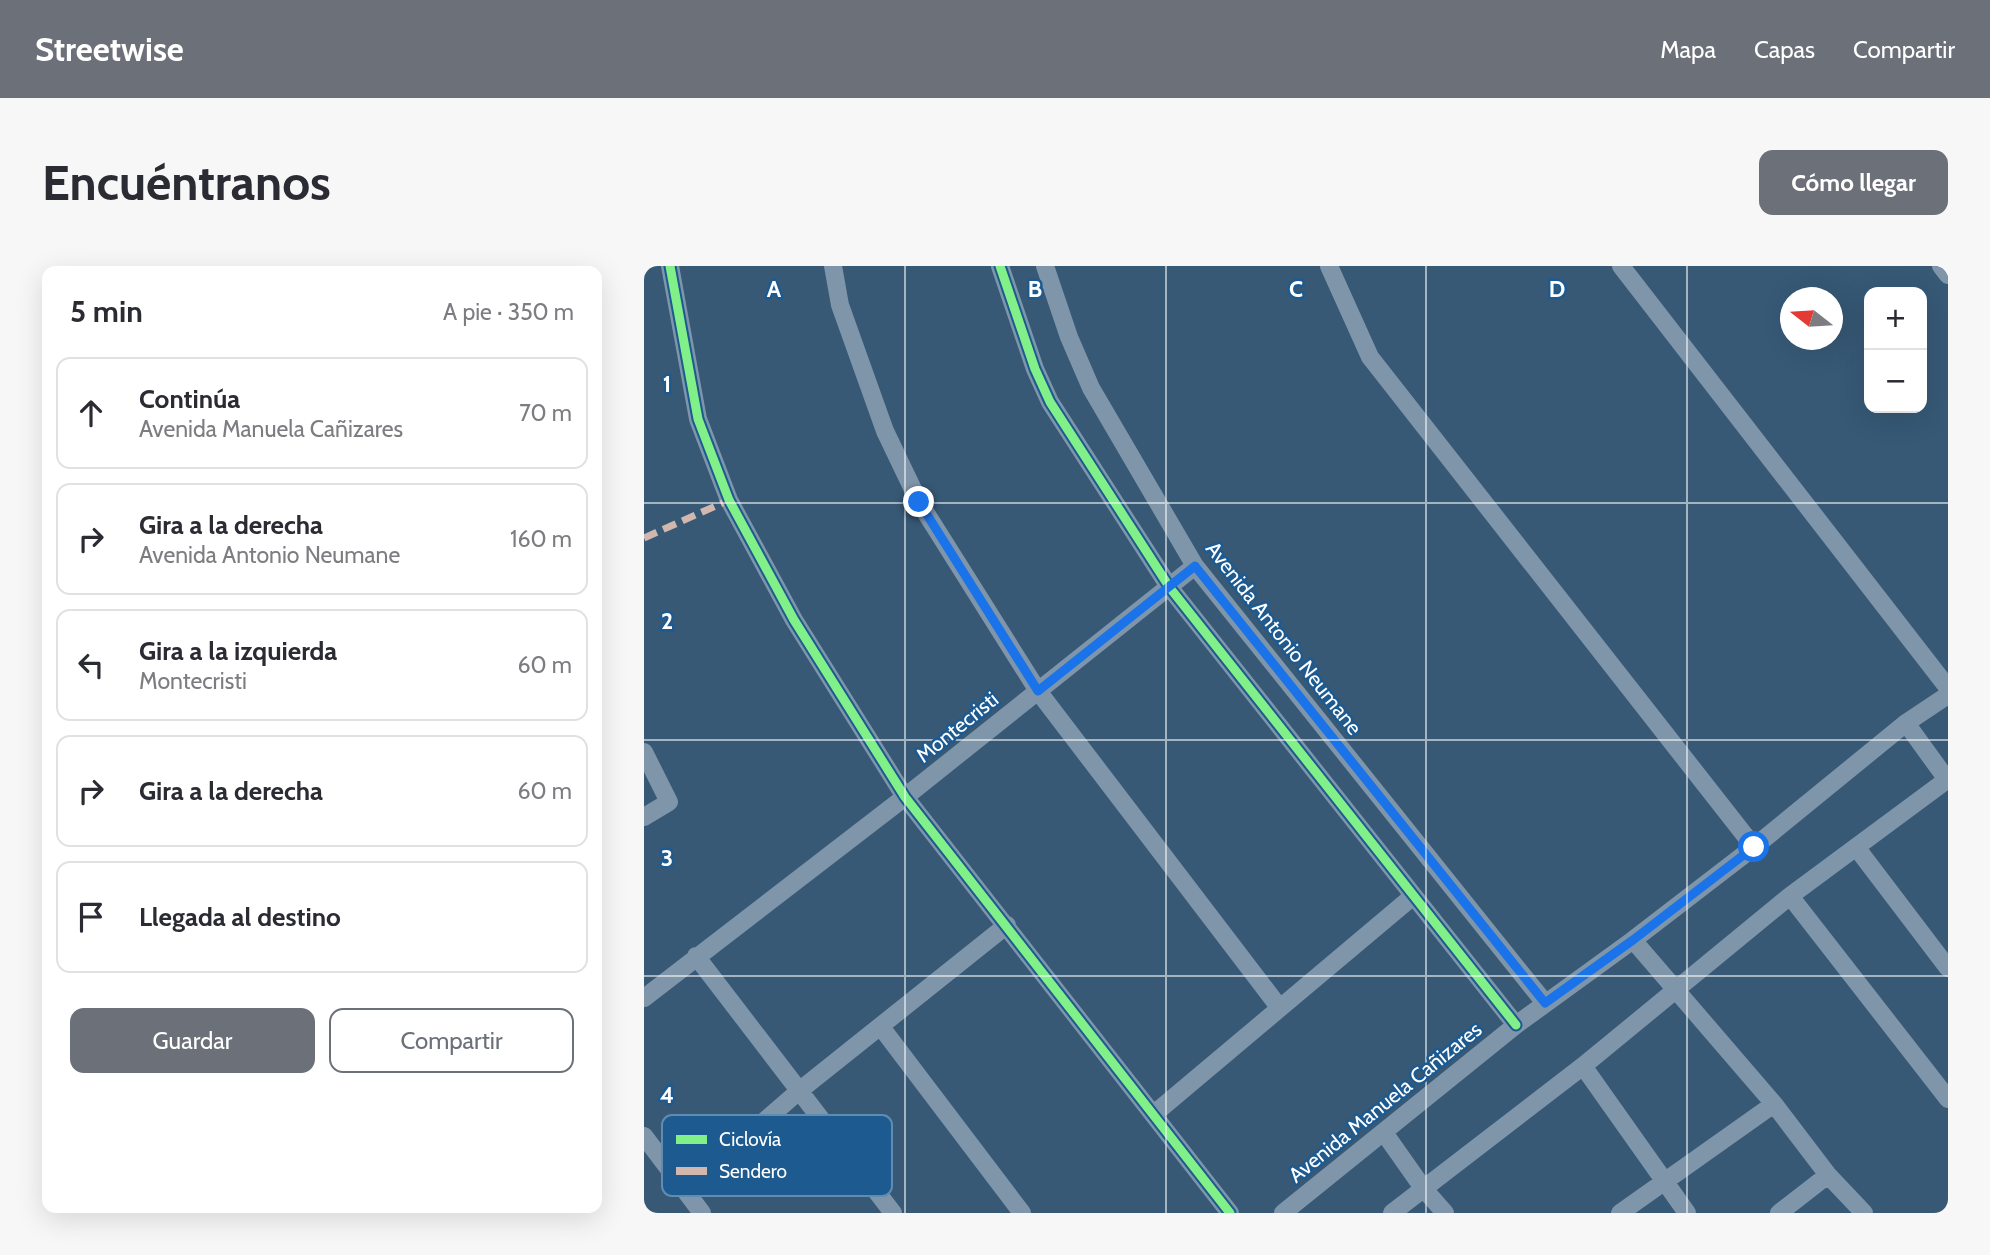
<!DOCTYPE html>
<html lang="es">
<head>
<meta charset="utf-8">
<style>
	:root { --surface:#fff; --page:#f7f7f7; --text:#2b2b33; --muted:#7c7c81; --line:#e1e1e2; --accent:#6b7079 }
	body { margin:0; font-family:Cabin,sans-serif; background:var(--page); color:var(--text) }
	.controls { position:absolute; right:21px; top:21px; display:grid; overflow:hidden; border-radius:14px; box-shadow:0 7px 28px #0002 }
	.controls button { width:63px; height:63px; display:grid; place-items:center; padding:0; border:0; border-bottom:2px solid var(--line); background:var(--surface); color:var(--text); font:35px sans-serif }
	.compass { position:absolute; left:1136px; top:21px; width:63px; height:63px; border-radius:50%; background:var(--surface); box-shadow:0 7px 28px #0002; rotate:287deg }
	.stop { position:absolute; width:21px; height:21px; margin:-16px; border:5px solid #1a73e8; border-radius:50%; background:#fff }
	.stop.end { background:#1a73e8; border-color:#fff; box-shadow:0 2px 7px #0008 }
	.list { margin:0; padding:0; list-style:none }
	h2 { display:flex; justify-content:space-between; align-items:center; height:91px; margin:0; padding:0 28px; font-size:30px }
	h2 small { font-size:23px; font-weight:400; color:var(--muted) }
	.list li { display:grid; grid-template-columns:46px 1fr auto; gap:21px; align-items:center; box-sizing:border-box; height:112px; margin:0 14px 14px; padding:0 14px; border:2px solid var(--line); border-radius:14px }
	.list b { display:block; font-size:26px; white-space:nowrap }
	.list p { margin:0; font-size:23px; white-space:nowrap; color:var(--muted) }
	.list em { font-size:23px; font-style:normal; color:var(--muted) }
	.actions { display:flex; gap:14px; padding:21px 28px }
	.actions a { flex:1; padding:16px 0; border:2px solid var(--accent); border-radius:14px; text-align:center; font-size:24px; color:var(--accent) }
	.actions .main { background:var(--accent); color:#fff }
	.icon { flex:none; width:38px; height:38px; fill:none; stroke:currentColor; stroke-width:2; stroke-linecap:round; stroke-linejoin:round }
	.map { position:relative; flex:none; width:1304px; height:947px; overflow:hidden; border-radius:14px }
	header { display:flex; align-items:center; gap:42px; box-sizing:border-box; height:98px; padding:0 35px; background:var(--accent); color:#fff }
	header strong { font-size:33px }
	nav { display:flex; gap:38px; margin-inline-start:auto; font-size:24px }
	.intro { display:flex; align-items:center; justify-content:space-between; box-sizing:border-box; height:168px; padding:0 42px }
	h1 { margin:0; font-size:49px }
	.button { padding:18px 32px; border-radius:14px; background:var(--accent); color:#fff; font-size:24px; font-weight:700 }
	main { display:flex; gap:42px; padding:0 42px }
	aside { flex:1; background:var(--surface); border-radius:14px; box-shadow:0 7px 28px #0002 }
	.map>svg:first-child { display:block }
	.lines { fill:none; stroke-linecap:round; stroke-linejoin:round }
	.minor { stroke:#7f95a9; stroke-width:18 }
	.quiet { stroke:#d1b7ad; stroke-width:7; stroke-dasharray:14 7; stroke-linecap:butt }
	.cycleway-casing { stroke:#1d5a90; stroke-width:13 }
	.cycleway { stroke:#82f089; stroke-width:9 }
	.route { stroke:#1a73e8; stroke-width:9 }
	.grid { fill:none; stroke:#fff; stroke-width:2; stroke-opacity:0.55 }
	.labels { text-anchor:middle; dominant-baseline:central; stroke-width:5; stroke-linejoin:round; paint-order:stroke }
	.street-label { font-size:21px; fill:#fff; stroke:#1d5a90 }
	.key { fill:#1d5a90; stroke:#618cb1; stroke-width:2 }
	.key-label { font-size:19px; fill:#fff }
	.grid-label { font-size:23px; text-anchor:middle; font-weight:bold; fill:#fff; stroke:#1d5a90; stroke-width:5; stroke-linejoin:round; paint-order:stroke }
</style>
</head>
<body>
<header>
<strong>Streetwise</strong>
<nav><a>Mapa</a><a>Capas</a><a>Compartir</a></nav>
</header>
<div class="intro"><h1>Encuéntranos</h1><a class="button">Cómo llegar</a></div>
<main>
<aside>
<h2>5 min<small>A pie · 350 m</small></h2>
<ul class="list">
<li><svg class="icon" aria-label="ahead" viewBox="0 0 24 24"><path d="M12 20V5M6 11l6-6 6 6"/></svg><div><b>Continúa</b><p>Avenida Manuela Cañizares</p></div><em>70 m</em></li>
<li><svg class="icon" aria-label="right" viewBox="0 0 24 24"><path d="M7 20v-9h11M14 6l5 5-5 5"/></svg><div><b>Gira a la derecha</b><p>Avenida Antonio Neumane</p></div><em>160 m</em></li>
<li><svg class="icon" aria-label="left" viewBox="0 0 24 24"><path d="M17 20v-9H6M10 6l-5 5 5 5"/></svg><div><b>Gira a la izquierda</b><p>Montecristi</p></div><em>60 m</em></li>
<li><svg class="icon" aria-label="right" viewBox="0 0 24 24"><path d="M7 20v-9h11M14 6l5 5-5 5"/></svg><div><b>Gira a la derecha</b></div><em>60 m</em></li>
<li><svg class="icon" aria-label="arrive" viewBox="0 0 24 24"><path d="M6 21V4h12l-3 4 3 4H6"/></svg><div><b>Llegada al destino</b></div></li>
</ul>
<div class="actions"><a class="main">Guardar</a><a>Compartir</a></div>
</aside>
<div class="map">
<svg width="1304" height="947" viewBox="0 0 1304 947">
	<rect width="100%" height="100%" fill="#375976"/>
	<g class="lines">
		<path class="minor" d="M 26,0 L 54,153 L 85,234 L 150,354 L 261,531 L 586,947
			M 189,0 L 196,39 L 241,165 L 275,236 L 394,425 L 635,741
			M 356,0 L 391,103 L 406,136 L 526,322 L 872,759
			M 401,0 L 425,71 L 447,122 L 551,300 L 901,737
			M 685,0 L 726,91 L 1110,581
			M 977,0 L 1304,422
			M 1297,0 L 1304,9
			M 1262,457 L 1304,515
			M 0,486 L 25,536 L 0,551
			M 1212,581 L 1304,702
			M 1146,630 L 1304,833
			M 989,674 L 1130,838 L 1184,909 L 1220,947
			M 52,690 L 249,947
			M 0,732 L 261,531 L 551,300
			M 237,761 L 378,947
			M 939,800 L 1043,947
			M 510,848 L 768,631
			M 741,868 L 779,922 L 801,947
			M 0,870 L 58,947
			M 41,924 L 155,825 L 363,659
			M 639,947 L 872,759 L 989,674 L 1110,581 L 1262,457 L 1304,429
			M 748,947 L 939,800 L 1146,630 L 1304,513
			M 976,947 L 1130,838
			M 1135,947 L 1184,909"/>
		<path class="quiet" d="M 0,272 L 85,234"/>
		<g class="cycleway-casing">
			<path id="cycleway" d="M 26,0 L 54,153 L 85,234 L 150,354 L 261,531 L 586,947
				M 356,0 L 391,103 L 406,136 L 526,322 L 872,759"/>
		</g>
		<use href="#cycleway" class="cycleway"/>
	</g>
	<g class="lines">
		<path class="route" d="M 275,236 L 394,425 L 551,300 L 901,737 L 989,674 L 1110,581"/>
	</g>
	<path class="grid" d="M 261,0 L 261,947M 522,0 L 522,947M 782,0 L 782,947M 1043,0 L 1043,947M 0,237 L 1304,237M 0,474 L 1304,474M 0,710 L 1304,710"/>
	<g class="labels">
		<g class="street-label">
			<text transform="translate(640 372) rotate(52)">Avenida Antonio Neumane</text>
			<text transform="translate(313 461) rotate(-39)">Montecristi</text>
			<text transform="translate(741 836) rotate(-39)">Avenida Manuela Cañizares</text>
		</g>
	</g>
	<rect x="18" y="849" width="230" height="81" rx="10" class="key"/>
	<rect x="32" y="869" width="31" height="9" fill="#82f089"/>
	<rect x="32" y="901" width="31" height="8" fill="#d1b7ad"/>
	<g class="key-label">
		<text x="75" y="880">Ciclovía</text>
		<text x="75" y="912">Sendero</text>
	</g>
	<g class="grid-label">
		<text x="130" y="31">A</text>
		<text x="391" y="31">B</text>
		<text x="652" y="31">C</text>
		<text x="913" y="31">D</text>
		<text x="23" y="126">1</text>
		<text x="23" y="363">2</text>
		<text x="23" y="600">3</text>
		<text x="23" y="837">4</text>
	</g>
</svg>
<div class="controls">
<button>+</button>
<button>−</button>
</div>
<svg class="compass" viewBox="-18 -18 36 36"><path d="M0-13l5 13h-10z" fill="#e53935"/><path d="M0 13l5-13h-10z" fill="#7c7c81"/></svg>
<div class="stop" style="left:1110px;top:581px"></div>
<div class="stop end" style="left:275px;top:236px"></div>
</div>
</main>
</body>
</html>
